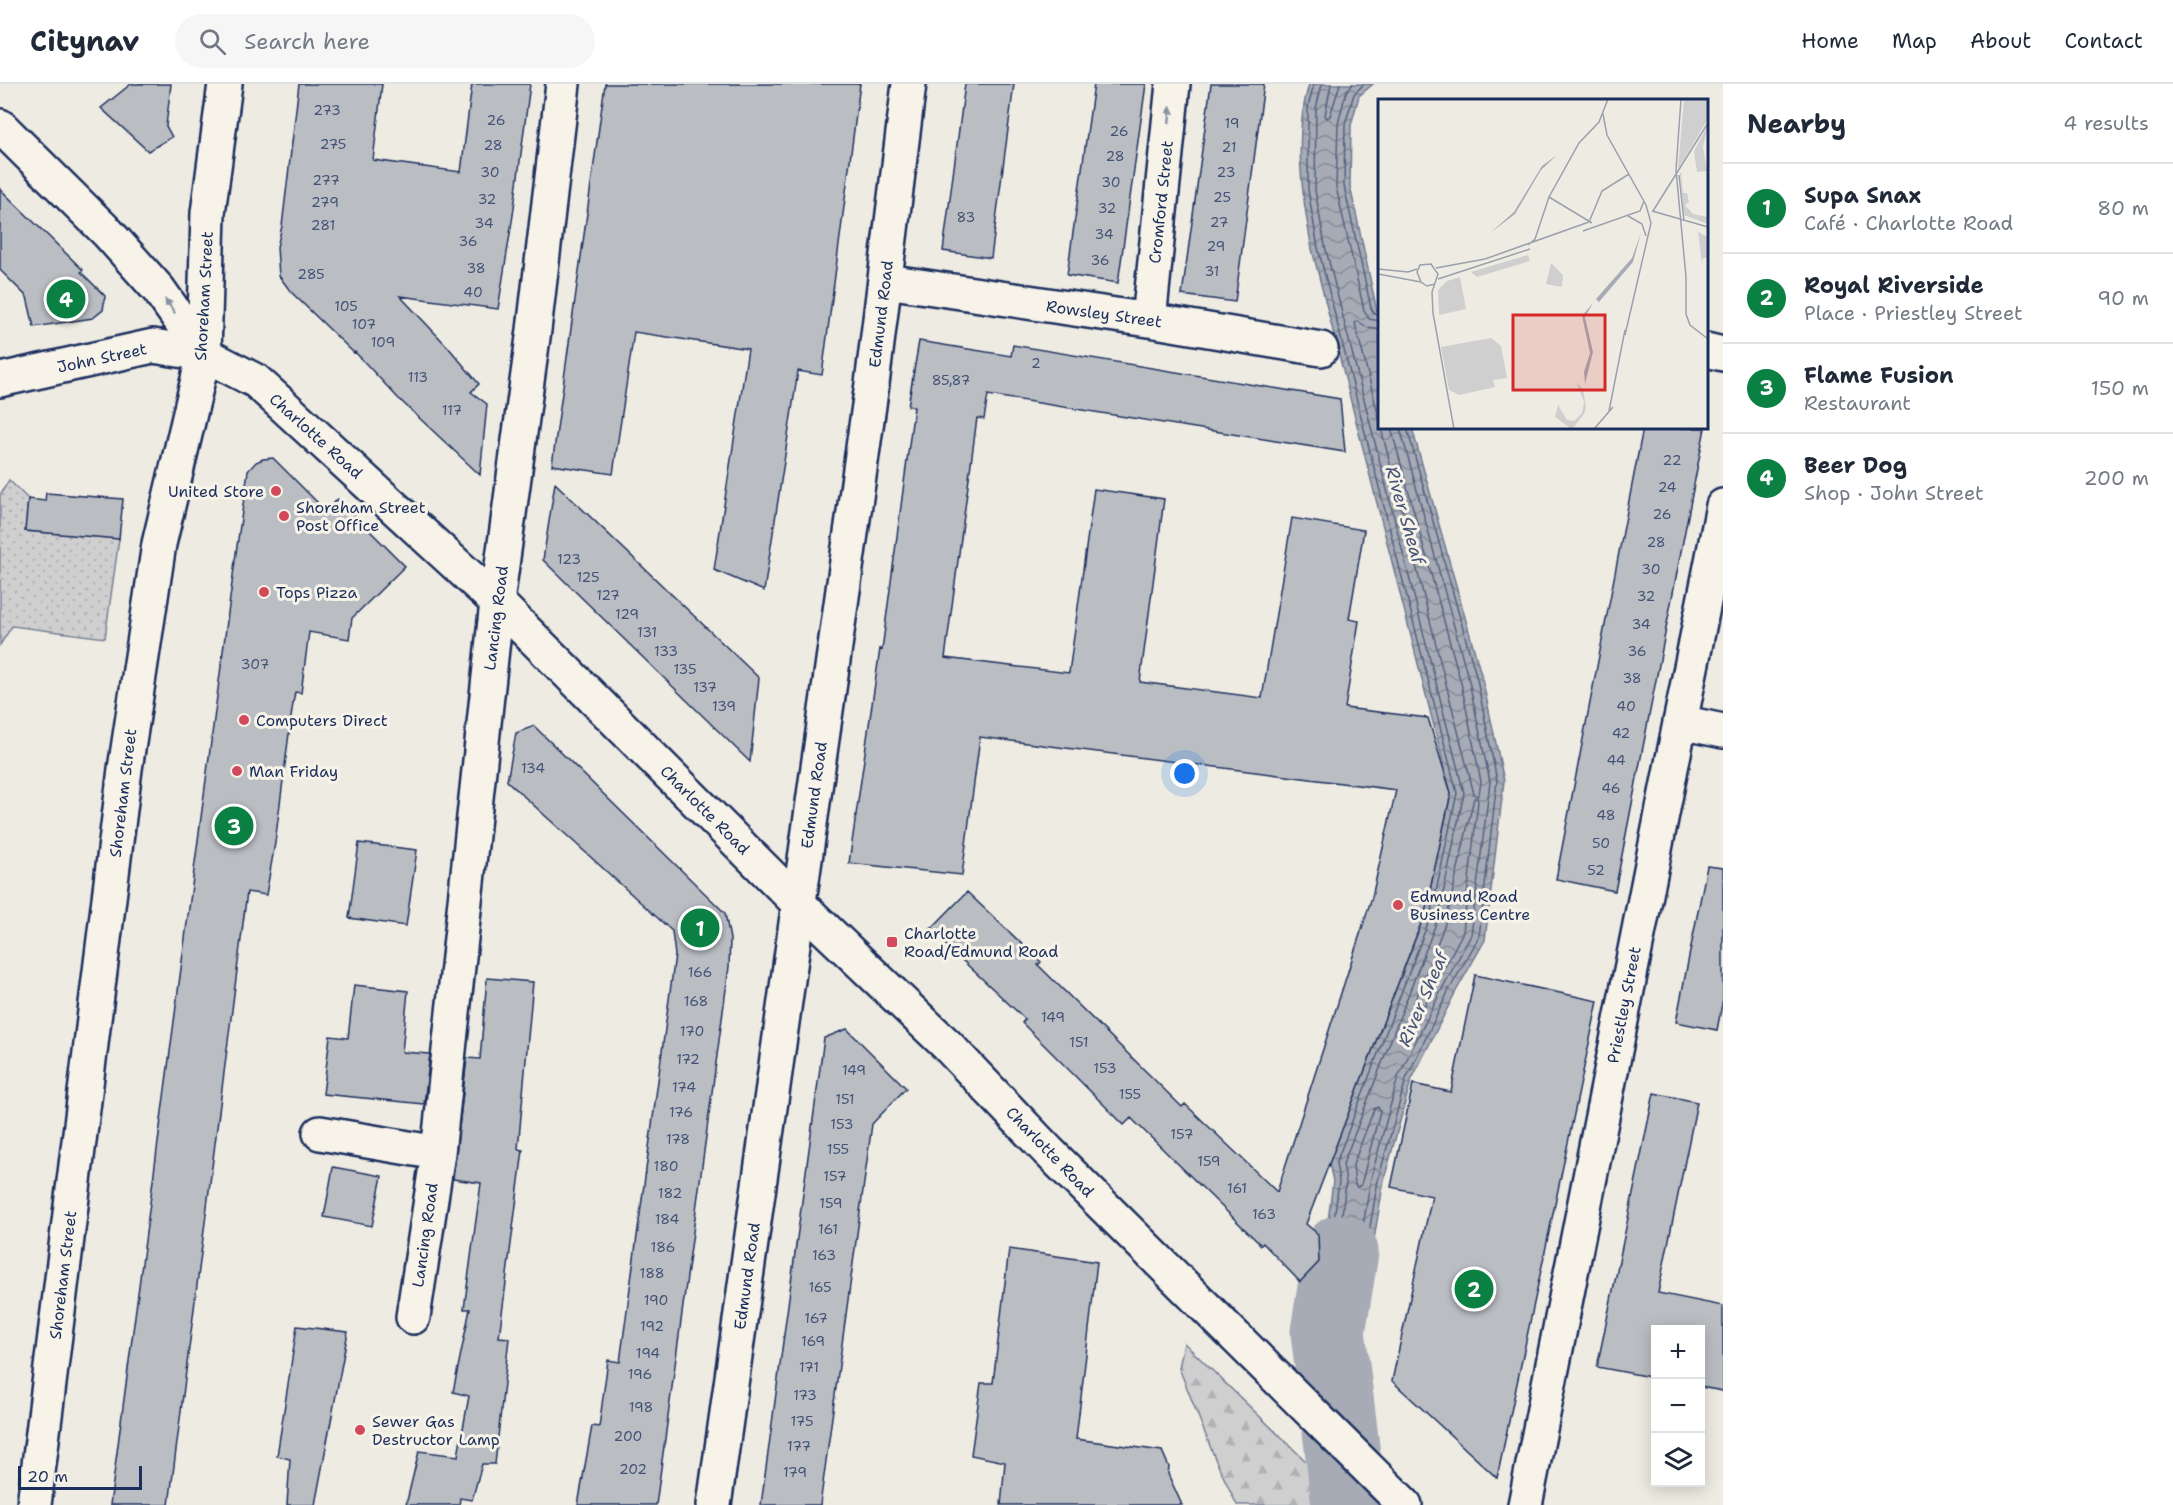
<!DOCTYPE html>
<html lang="en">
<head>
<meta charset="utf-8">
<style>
	:root { --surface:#fff; --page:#f6f6f7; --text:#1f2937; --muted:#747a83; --line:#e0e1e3; --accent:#0b8043 }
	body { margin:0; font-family:"Shantell Sans",sans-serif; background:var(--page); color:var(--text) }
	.controls { position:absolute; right:18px; bottom:18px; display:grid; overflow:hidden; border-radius:0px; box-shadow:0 3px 15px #0003 }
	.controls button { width:54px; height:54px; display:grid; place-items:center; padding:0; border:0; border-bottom:2px solid var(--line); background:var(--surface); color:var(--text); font:30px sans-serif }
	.scale { position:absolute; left:18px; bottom:15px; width:124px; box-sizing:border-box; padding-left:6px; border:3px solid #1b2f5e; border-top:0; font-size:16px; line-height:21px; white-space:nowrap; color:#1b2f5e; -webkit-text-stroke:4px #f7f3e8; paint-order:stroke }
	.you { position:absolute; left:1185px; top:690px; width:21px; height:21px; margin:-15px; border:4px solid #fff; border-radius:50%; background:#1a73e8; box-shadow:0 0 0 9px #1a73e833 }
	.badge { display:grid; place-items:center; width:39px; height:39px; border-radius:50%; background:var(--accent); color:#fff; font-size:20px; font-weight:700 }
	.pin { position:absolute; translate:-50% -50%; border:3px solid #fff; box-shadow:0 2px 6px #0006 }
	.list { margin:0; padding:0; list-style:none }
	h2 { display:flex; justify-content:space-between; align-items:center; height:78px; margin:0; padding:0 24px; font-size:26px }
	h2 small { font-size:20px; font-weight:400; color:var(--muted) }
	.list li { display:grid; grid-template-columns:39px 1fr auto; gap:18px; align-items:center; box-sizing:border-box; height:90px; padding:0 24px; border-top:2px solid var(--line) }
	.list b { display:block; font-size:22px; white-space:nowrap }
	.list p { margin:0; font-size:20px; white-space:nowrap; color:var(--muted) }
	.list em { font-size:20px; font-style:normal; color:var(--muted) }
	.icon { flex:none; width:33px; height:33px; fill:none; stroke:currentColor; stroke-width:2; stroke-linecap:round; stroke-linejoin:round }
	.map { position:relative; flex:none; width:1723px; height:1421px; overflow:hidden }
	header { display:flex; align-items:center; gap:36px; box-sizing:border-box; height:84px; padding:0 30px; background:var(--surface); border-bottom:2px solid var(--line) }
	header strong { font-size:28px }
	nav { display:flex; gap:33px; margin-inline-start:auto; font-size:21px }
	.search { width:420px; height:54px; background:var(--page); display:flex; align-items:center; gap:15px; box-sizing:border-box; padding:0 21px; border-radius:33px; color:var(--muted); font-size:22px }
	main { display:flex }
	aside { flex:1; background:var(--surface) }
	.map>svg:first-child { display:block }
	.green { fill:url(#green-dots); stroke:#757f96; stroke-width:1.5 }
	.forest { fill:url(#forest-firs); stroke:#757f96; stroke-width:1.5 }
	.water { fill:url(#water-waves); stroke:#6e7992; stroke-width:1.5 }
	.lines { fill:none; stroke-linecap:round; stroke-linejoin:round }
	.shore { stroke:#536181; stroke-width:1.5 }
	.river { stroke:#a6abb5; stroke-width:75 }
	.building { fill:#babdc2; stroke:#1b2f5e; stroke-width:1.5 }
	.minor-casing { stroke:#1b2f5e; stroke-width:38 }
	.tertiary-casing { stroke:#1b2f5e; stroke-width:38 }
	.minor { stroke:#f7f3e8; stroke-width:33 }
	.tertiary { stroke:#f7f3e8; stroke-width:33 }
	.oneway { fill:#8991a3 }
	.poi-dot { fill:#d1495b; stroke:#f7f3e8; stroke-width:2 }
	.labels { text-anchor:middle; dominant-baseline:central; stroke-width:6; stroke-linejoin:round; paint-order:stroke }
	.number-label { font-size:14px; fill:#435277 }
	.street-label { font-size:16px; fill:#1b2f5e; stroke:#f7f3e8 }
	.poi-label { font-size:16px; fill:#1b2f5e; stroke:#f7f3e8; text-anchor:start }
	.water-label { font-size:18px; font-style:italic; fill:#455478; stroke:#f7f3e8 }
	.inset-road { fill:none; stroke:#9aa0ad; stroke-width:1.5 }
	.view { fill:#d62828; fill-opacity:0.15; stroke:#d62828; stroke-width:3 }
	.inset-edge { fill:none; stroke:#1b2f5e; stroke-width:3 }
</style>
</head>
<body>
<header>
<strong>Citynav</strong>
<div class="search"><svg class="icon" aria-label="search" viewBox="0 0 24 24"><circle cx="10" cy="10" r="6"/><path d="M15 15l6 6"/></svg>Search here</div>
<nav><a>Home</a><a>Map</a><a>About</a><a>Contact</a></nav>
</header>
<main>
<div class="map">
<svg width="1723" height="1421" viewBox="0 0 1723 1421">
	<defs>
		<pattern id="green-dots" width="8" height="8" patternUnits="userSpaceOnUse" patternTransform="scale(1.5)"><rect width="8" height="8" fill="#cfcfcf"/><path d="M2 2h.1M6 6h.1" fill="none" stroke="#b1b2b4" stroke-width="1.8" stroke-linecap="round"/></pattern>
		<pattern id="forest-firs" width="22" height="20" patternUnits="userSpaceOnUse" patternTransform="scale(1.5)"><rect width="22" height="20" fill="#cfcfcf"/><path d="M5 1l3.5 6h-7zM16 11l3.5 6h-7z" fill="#b1b2b4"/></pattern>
		<pattern id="water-waves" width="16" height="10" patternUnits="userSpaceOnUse" patternTransform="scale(1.5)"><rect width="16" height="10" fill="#a6abb5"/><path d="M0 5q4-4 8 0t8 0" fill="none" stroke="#868c96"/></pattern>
	</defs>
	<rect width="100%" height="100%" fill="#eeebe2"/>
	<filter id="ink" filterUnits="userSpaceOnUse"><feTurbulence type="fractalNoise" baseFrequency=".0167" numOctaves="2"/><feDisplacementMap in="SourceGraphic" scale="12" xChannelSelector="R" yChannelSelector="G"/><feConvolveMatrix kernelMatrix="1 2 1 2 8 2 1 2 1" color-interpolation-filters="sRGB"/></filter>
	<g filter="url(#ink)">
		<path class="green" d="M 9,396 L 28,415 L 25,447 L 119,455 L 105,554 L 12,542 L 0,561 L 0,411 Z"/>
		<path class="forest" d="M 1184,1259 L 1315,1386 L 1315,1421 L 1237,1421 L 1216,1377 L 1179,1284 Z"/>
		<path class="water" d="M 1309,0 L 1373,0 L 1359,12 L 1351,41 L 1350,102 L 1379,236 L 1380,344 L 1412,344 L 1482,594 L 1504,697 L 1485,856 L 1455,909 L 1411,997 L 1384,1096 L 1359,1244 L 1355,1297 L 1314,1250 L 1333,1097 L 1329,1079 L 1425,829 L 1451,709 L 1312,165 C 1302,112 1293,53 1309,0 Z
			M 1315,1386 L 1348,1421 L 1315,1421 Z"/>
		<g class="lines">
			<path class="shore" d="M 1314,0 L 1308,23 L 1308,106 L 1318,164 L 1457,709 L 1431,831 L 1336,1079 L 1339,1097 L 1320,1247 L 1347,1278 L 1350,1275 L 1353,1243 L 1378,1096 L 1406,995 L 1449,906 L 1479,853 L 1497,697 L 1477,595 L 1407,344
				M 1322,0 L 1316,24 L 1315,106 L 1325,162 L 1464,709 L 1438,834 L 1343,1080 L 1346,1098 L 1328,1245 L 1341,1259 L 1344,1257 L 1371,1094 L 1398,993 L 1443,903 L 1471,851 L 1490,698 L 1469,597 L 1400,344
				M 1331,0 L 1325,31 L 1327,34 L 1330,32 L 1340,0
				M 1353,0 L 1346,8 L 1338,40 L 1336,103 L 1364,226 L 1369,235 L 1380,237
				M 1364,0 L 1354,10 L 1345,40 L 1344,102 L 1371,224 L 1374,229 L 1380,230
				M 1380,246 L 1368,244 L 1358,237 L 1355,239 L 1380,338
				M 1381,344 L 1474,710 L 1477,712 L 1479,710 L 1481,698 L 1461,599 L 1391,344
				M 1474,714 L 1477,714 L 1478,717 L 1463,848 L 1409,951 L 1405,952 L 1403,948 L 1446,837 Z
				M 1378,1023 L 1380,1027 L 1361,1101 L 1357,1103 L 1355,1101 L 1353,1081 L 1374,1025 Z"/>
			<path class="river" d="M 1341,1168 L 1328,1248 L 1349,1421"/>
		</g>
		<path class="building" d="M 131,0 L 171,0 L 166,42 L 172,53 L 148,67 L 101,24 Z
			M 299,0 L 382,0 L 373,76 L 461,88 L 472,0 L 530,0 L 513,131 L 498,225 L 400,212 L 448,263 L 479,300 L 471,308 L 487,320 L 480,391 L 398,314 L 355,268 L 354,269 L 291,208 L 279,192 L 277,163 L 282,142 Z
			M 605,0 L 860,0 L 822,291 L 798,287 L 764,507 L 714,486 L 748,265 L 634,248 L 613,390 L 552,381 Z
			M 965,0 L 1014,0 L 991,174 L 943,167 Z
			M 1094,0 L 1146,0 L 1118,199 L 1067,191 Z
			M 1211,0 L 1264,0 L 1235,218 L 1182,211 Z
			M 0,105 L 83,186 L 81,188 L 105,212 L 103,226 L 93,234 L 34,243 L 27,213 L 0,186 Z
			M 919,257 L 1011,272 L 1013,261 L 1340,315 L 1345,368 L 988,311 L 984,335 L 977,334 L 945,574 L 1069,589 L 1094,405 L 1164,415 L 1140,598 L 1262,614 L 1292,434 L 1364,446 L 1349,535 L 1359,537 L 1345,624 L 1428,634 L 1451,709 L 1425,829 L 1306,1140 L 1318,1150 L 1319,1178 L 1300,1198 L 1263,1159 L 1261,1161 L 1131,1034 L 1124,1041 L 1022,939 L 1025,935 L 930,846 L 967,808 L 1041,878 L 1038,881 L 1182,1023 L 1185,1020 L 1277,1108 L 1372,813 L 1396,706 L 980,653 L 962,791 L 849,779 L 880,565 L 882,566 L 914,323 L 908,322 Z
			M 1643,344 L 1705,344 L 1615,807 L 1556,795 Z
			M 273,374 L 326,427 L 338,415 L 405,482 L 352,534 L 349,555 L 309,548 L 301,609 L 295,608 L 292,626 L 275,759 L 266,811 L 247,808 L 169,1421 L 110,1421 L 236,469 L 248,387 L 256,378 L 263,375 Z
			M 555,399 L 759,594 L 750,678 L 543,476 Z
			M 46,409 L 123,415 L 119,455 L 25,447 L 28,415 L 45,417 Z
			M 534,642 L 725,829 L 730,855 L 729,883 L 656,1421 L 578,1421 L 592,1342 L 599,1343 L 608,1276 L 620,1278 L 675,871 L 672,847 L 507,697 L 516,649 Z
			M 359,759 L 417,766 L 406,842 L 349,834 Z
			M 1707,782 L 1723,784 L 1723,915 L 1717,946 L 1676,938 Z
			M 1475,891 L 1598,917 L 1497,1394 L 1392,1297 L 1432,1112 L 1391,1103 L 1413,1000 L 1451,1008 Z
			M 487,894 L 533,898 L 518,1065 L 523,1066 L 499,1253 L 509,1254 L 495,1380 L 482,1380 L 472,1416 L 460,1414 L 459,1421 L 406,1421 L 419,1367 L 458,1372 L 469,1312 L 453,1308 L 470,1225 L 464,1225 L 481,1099 L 453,1095 L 467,974 L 480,975 Z
			M 354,901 L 408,907 L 402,968 L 430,970 L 424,1020 L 323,1010 L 330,952 L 348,954 Z
			M 847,945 L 906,1004 L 872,1040 L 820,1421 L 761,1421 L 824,954 Z
			M 1654,1009 L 1697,1018 L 1658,1209 L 1723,1222 L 1723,1307 L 1701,1303 L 1701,1245 L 1656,1245 L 1656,1294 L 1597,1283 Z
			M 333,1083 L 382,1092 L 372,1142 L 324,1133 Z
			M 1009,1165 L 1097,1178 L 1076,1355 L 1162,1367 L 1169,1383 L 1168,1390 L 1182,1421 L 1001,1421 L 1005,1378 L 971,1371 L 981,1299 L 993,1299 Z
			M 297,1242 L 348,1248 L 315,1421 L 287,1421 L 290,1375 L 277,1372 Z"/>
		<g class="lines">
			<g class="minor-casing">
				<path id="minor" d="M 0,42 L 108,149 L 159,206 L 204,270
					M 886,197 L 1149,236 L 1321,265
					M 1149,236 L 1173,0
					M 1706,266 L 1723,270
					M 0,296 L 153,262 L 204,270
					M 1680,638 L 1723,647
					M 320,1049 L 438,1069
					M 413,1233 L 438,1069 L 497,518 L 534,246 L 563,0
					M 714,1421 L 872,300 L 909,0
					M 1525,1421 L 1723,422"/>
			</g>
			<g class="tertiary-casing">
				<path id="tertiary" d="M 204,270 L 256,297 L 276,315 L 497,518 L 799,820 L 947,961 L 1048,1067 L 1405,1421
					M 34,1421 L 125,685 L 159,460 L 204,270 L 208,129 L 225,0"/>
			</g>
			<use href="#minor" class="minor"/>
			<use href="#tertiary" class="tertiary"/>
		</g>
		<defs><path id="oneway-solid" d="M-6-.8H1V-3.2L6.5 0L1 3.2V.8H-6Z" transform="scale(1.5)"/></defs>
		<g class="oneway">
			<use href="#oneway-solid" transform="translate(1170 31) rotate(-84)"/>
			<use href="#oneway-solid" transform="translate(170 222) rotate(-125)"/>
		</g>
	</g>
	<g class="poi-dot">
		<circle cx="276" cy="407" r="6"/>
		<circle cx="284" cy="432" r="6"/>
		<circle cx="264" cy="508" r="6"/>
		<circle cx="244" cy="636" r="6"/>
		<circle cx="237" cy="687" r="6"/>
		<circle cx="1398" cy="821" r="6"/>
		<rect x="886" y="852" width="12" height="12" rx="3"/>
		<circle cx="360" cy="1346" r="6"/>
	</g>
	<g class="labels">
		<g class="number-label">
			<text x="327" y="26">273</text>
			<text x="496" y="36">26</text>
			<text x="1232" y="39">19</text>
			<text x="1119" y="47">26</text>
			<text x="333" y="60">275</text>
			<text x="493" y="61">28</text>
			<text x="1229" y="63">21</text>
			<text x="1115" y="72">28</text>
			<text x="490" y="88">30</text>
			<text x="1226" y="88">23</text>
			<text x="326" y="96">277</text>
			<text x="1111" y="98">30</text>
			<text x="1222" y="113">25</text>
			<text x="487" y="115">32</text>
			<text x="325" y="118">279</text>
			<text x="1107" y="124">32</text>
			<text x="966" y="133">83</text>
			<text x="1219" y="138">27</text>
			<text x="484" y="139">34</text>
			<text x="323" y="141">281</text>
			<text x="1104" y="150">34</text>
			<text x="468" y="157">36</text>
			<text x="1216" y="162">29</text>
			<text x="1100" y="176">36</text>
			<text x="476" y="184">38</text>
			<text x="1212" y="187">31</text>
			<text x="311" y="190">285</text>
			<text x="473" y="208">40</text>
			<text x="346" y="222">105</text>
			<text x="364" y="240">107</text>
			<text x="383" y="258">109</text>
			<text x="1036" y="279">2</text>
			<text x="418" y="293">113</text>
			<text x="951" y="296">85,87</text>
			<text x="452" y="326">117</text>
			<text x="1672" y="376">22</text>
			<text x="1667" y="403">24</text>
			<text x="1662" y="430">26</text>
			<text x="1656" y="458">28</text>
			<text x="569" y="475">123</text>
			<text x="1651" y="485">30</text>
			<text x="588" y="493">125</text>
			<text x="608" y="511">127</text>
			<text x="1646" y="512">32</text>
			<text x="627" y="530">129</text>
			<text x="1641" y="540">34</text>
			<text x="647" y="548">131</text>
			<text x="666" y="567">133</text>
			<text x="1637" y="567">36</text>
			<text x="255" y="580">307</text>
			<text x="685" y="585">135</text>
			<text x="1632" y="594">38</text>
			<text x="705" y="603">137</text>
			<text x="724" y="622">139</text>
			<text x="1626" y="622">40</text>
			<text x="1621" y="649">42</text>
			<text x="1616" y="676">44</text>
			<text x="533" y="684">134</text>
			<text x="1611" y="704">46</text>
			<text x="1606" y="731">48</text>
			<text x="1601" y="759">50</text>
			<text x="1596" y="786">52</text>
			<text x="700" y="888">166</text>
			<text x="696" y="917">168</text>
			<text x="1053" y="933">149</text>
			<text x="692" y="947">170</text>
			<text x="1079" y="958">151</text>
			<text x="688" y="975">172</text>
			<text x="1105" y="984">153</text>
			<text x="854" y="986">149</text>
			<text x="684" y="1003">174</text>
			<text x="1130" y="1010">155</text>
			<text x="845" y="1015">151</text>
			<text x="681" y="1028">176</text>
			<text x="842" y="1040">153</text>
			<text x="1182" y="1050">157</text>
			<text x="678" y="1055">178</text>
			<text x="838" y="1065">155</text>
			<text x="1209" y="1077">159</text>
			<text x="666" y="1082">180</text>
			<text x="835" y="1092">157</text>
			<text x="1237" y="1104">161</text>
			<text x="670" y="1109">182</text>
			<text x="831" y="1119">159</text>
			<text x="1264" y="1130">163</text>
			<text x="667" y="1135">184</text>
			<text x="828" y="1145">161</text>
			<text x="663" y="1163">186</text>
			<text x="824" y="1171">163</text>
			<text x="652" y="1189">188</text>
			<text x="820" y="1203">165</text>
			<text x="656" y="1216">190</text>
			<text x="816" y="1234">167</text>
			<text x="652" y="1242">192</text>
			<text x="813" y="1257">169</text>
			<text x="648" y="1269">194</text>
			<text x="809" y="1283">171</text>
			<text x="640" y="1290">196</text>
			<text x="805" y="1311">173</text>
			<text x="641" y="1323">198</text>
			<text x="802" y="1337">175</text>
			<text x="628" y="1352">200</text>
			<text x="799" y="1362">177</text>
			<text x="633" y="1385">202</text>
			<text x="795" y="1388">179</text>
		</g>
		<g class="street-label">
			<text transform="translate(1161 118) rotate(-84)">Cromford Street</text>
			<text transform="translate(204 212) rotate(-87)">Shoreham Street</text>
			<text transform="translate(881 230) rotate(-83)">Edmund Road</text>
			<text transform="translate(1104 230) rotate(8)">Rowsley Street</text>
			<text transform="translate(102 274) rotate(-12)">John Street</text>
			<text transform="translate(316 352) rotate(42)">Charlotte Road</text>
			<text transform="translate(496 534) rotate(-83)">Lancing Road</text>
			<text transform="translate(123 709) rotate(-83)">Shoreham Street</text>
			<text transform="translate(814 711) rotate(-82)">Edmund Road</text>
			<text transform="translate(705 726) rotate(45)">Charlotte Road</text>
			<text transform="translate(1624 921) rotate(-79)">Priestley Street</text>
			<text transform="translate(1050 1068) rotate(46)">Charlotte Road</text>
			<text transform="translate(425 1151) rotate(-82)">Lancing Road</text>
			<text transform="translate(63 1191) rotate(-83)">Shoreham Street</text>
			<text transform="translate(747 1192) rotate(-82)">Edmund Road</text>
		</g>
		<g class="poi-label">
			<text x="264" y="407" text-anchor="end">United Store</text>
			<text x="296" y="423">Shoreham Street<tspan x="296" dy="18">Post Office</tspan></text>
			<text x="276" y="508">Tops Pizza</text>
			<text x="256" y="636">Computers Direct</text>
			<text x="249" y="687">Man Friday</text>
			<text x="1410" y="812">Edmund Road<tspan x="1410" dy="18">Business Centre</tspan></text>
			<text x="904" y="849">Charlotte<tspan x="904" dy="18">Road/Edmund Road</tspan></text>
			<text x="372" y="1337">Sewer Gas<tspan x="372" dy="18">Destructor Lamp</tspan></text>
		</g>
		<g class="water-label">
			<text transform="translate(1405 431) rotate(74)">River Sheaf</text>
			<text transform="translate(1423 915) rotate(-67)">River Sheaf</text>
		</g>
	</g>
	<g transform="translate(1378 15)">
		<rect width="330" height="330" fill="#eeebe2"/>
		<path d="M 306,0 L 330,0 L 330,20 L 300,70 ZM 303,73 L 305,94 L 309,94 L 311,103 L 307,106 L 315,115 L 330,118 L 330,125 L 306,116 L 302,75 ZM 320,133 L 330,138 L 330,159 L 325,159 L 324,165 ZM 150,156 L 152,162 L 99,178 L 93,173 ZM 173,164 L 185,176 L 184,188 L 168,185 Z" fill="#cfcfcf"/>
		<path d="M 330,26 L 325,48 L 329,72 L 319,73 L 316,52 ZM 198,283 L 205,290 L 208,309 L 206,315 L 194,330 L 177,318 L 180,306 L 189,321 L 196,322 L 204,314 L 206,303 Z" fill="#cfcfcf"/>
		<path d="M 82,178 L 88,210 L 61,216 L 60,191 L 69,182 Z" fill="#cfcfcf"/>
		<path d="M 113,239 L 123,247 L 129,279 L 115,281 L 117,288 L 81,296 L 71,291 L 63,248 Z" fill="#cfcfcf"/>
		<path d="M 179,56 L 163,71 L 137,115 L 112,134 L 136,113 L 164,67 ZM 263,134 L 255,163 L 221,203 L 218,200 L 254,159 ZM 215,204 L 207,218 L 215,253 L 207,285 L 206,273 L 212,254 L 204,217 Z" fill="#a6abb5"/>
		<path class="inset-road" d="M 303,0 L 298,71 L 308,178 L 308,215 L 312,226 L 330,240M 225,15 L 229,36 L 268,106 L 273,124 L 247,236M 301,76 L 306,122M 171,98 L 214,124M 274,112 L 330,128M 275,112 L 330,24M 250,117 L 264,125 L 268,137M 211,123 L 224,92 L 251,75M 205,132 L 262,112 L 266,102M 150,146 L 157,140 L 171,98 L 201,44 L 221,23 L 230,0M 58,169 L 107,160 L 211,123M 0,170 L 30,173 L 39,170M 0,175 L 43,183M 60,180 L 152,150M 57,185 L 49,187 L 43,183 L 39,173 L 42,166 L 53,165 L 60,175 L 54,193 L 55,214 L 76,330M 231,312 L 247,231M 216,330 L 235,308"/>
		<path class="view" d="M 135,216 L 227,216 L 227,291 L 135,291 Z"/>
		<rect width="330" height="330" class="inset-edge"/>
	</g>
</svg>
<div class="controls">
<button>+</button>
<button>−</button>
<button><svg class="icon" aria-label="layers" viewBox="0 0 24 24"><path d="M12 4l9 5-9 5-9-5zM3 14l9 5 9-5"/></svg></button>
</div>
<div class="scale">20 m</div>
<div class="you"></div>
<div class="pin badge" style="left:700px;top:844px">1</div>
<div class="pin badge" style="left:1474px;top:1205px">2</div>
<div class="pin badge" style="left:234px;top:742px">3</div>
<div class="pin badge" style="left:66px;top:215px">4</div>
</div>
<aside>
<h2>Nearby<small>4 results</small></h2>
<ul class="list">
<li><span class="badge">1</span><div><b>Supa Snax</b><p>Café · Charlotte Road</p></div><em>80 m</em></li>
<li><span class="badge">2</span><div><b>Royal Riverside</b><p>Place · Priestley Street</p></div><em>90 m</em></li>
<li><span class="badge">3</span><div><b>Flame Fusion</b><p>Restaurant</p></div><em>150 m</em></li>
<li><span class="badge">4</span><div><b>Beer Dog</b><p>Shop · John Street</p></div><em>200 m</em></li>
</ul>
</aside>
</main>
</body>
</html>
